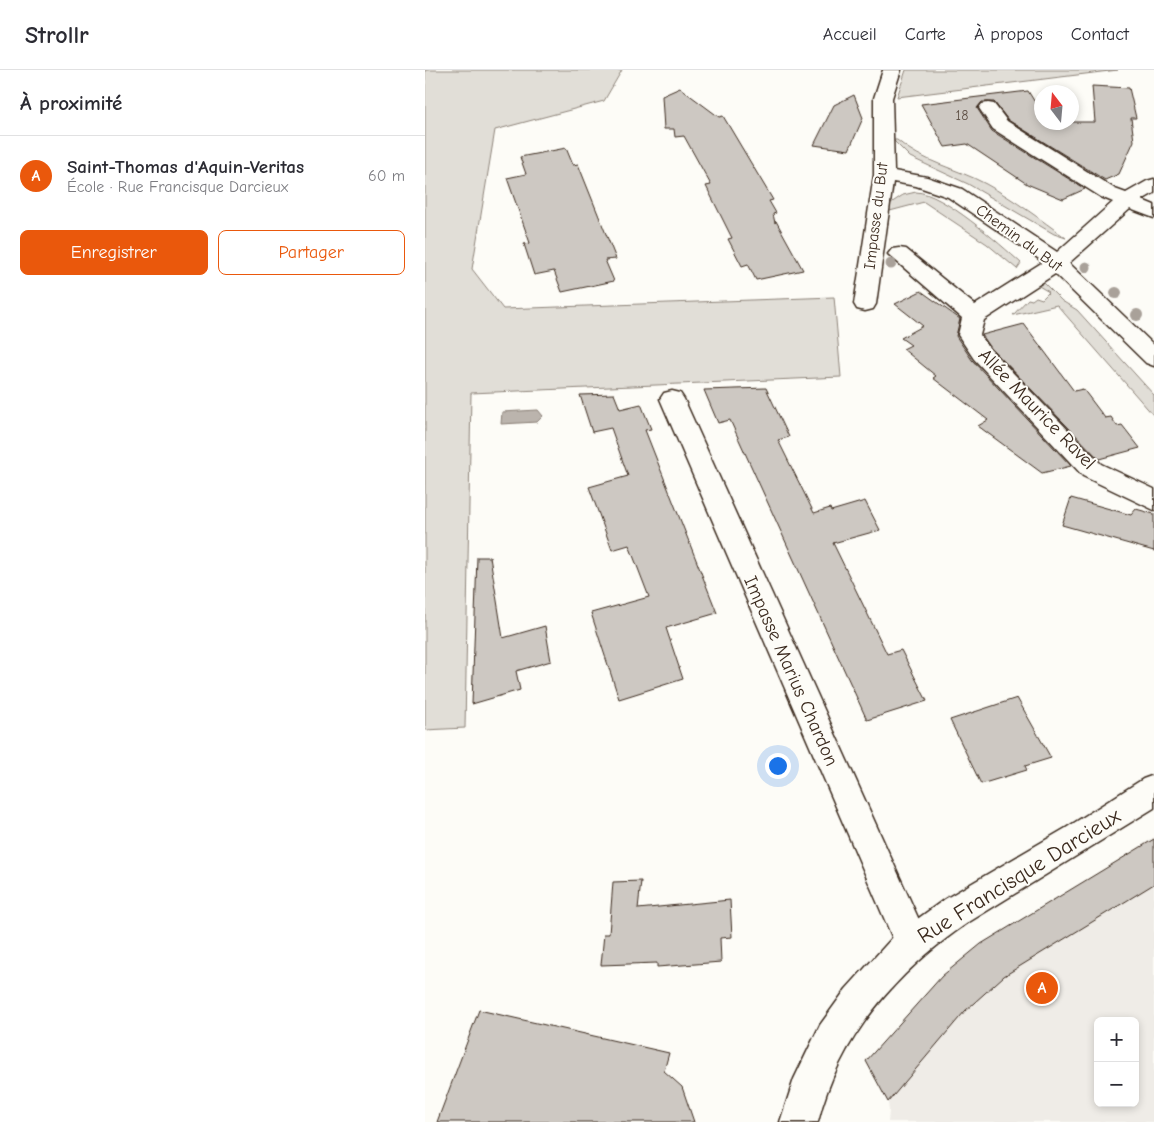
<!DOCTYPE html>
<html lang="fr">
<head>
<meta charset="utf-8">
<style>
	:root { --surface:#fff; --page:#f2f2f3; --text:#2b2b33; --muted:#7c7c81; --line:#e1e1e2; --accent:#ea580c }
	body { margin:0; font-family:"Comic Neue",sans-serif; background:var(--page); color:var(--text) }
	.controls { position:absolute; right:15px; bottom:15px; display:grid; overflow:hidden; border-radius:8px; box-shadow:0 2px 8px #0003 }
	.controls button { width:45px; height:45px; display:grid; place-items:center; padding:0; border:0; border-bottom:1px solid var(--line); background:var(--surface); color:var(--text); font:25px sans-serif }
	.compass { position:absolute; left:609px; top:15px; width:45px; height:45px; border-radius:50%; background:var(--surface); box-shadow:0 2px 8px #0003; rotate:344deg }
	.you { position:absolute; left:352px; top:695px; width:18px; height:18px; margin:-12px; border:4px solid #fff; border-radius:50%; background:#1a73e8; box-shadow:0 0 0 8px #1a73e833 }
	.badge { display:grid; place-items:center; width:32px; height:32px; border-radius:50%; background:var(--accent); color:#fff; font-size:16px; font-weight:700 }
	.pin { position:absolute; translate:-50% -50%; border:2px solid #fff; box-shadow:0 1px 5px #0006 }
	.list { margin:0; padding:0; list-style:none }
	h2 { display:flex; justify-content:space-between; align-items:center; height:65px; margin:0; padding:0 20px; font-size:21px }
	h2 small { font-size:16px; font-weight:400; color:var(--muted) }
	.list li { display:grid; grid-template-columns:32px 1fr auto; gap:15px; align-items:center; box-sizing:border-box; height:80px; padding:0 20px; border-top:1px solid var(--line) }
	.list b { display:block; font-size:19px; white-space:nowrap }
	.list p { margin:0; font-size:16px; white-space:nowrap; color:var(--muted) }
	.list em { font-size:16px; font-style:normal; color:var(--muted) }
	.actions { display:flex; gap:10px; padding:15px 20px }
	.actions a { flex:1; padding:11px 0; border:1px solid var(--accent); border-radius:8px; text-align:center; font-size:18px; color:var(--accent) }
	.actions .main { background:var(--accent); color:#fff }
	.map { position:relative; flex:none; width:729px; height:1052px; overflow:hidden }
	header { display:flex; align-items:center; gap:30px; box-sizing:border-box; height:70px; padding:0 25px; background:var(--surface); border-bottom:1px solid var(--line) }
	header strong { font-size:24px }
	nav { display:flex; gap:28px; margin-inline-start:auto; font-size:18px }
	main { display:flex }
	aside { flex:1; background:var(--surface) }
	.map>svg:first-child { display:block }
	.built { fill:#efece7; fill-rule:evenodd }
	.green { fill:#e1ded7; stroke:#8e847a }
	.water { fill:#bbb4ad; stroke:#887d74 }
	.building { fill:#cdc8c2; stroke:#3b2a1e }
	.lines { fill:none; stroke-linecap:round; stroke-linejoin:round }
	.minor-casing { stroke:#3b2a1e; stroke-width:3 }
	.tertiary-casing { stroke:#3b2a1e; stroke-width:3 }
	.minor { fill:#fdfcf7; fill-rule:evenodd }
	.tertiary { fill:#fdfcf7; fill-rule:evenodd }
	.tree { fill:#a9a199 }
	.labels { text-anchor:middle; dominant-baseline:central; stroke-width:4; stroke-linejoin:round; paint-order:stroke }
	.far-number-label { font-size:14px; fill:#605247 }
	.far-street-label { font-size:16px; fill:#3b2a1e; stroke:#fdfcf7 }
	.street-label { font-size:19px; fill:#3b2a1e; stroke:#fdfcf7 }
	.near-street-label { font-size:22px; fill:#3b2a1e; stroke:#fdfcf7 }
</style>
</head>
<body>
<header>
<strong>Strollr</strong>
<nav><a>Accueil</a><a>Carte</a><a>À propos</a><a>Contact</a></nav>
</header>
<main>
<aside>
<h2>À proximité<small></small></h2>
<ul class="list">
<li><span class="badge">A</span><div><b>Saint-Thomas d'Aquin-Veritas</b><p>École · Rue Francisque Darcieux</p></div><em>60 m</em></li>
</ul>
<div class="actions"><a class="main">Enregistrer</a><a>Partager</a></div>
</aside>
<div class="map">
<svg width="729" height="1052" viewBox="0 0 729 1052">
	<rect width="100%" height="100%" fill="#fdfcf7"/>
	<filter id="ink" filterUnits="userSpaceOnUse"><feTurbulence type="fractalNoise" baseFrequency=".02" numOctaves="2"/><feDisplacementMap in="SourceGraphic" scale="10" xChannelSelector="R" yChannelSelector="G"/><feConvolveMatrix kernelMatrix="1 2 1 2 8 2 1 2 1" color-interpolation-filters="sRGB"/></filter>
	<g filter="url(#ink)">
		<path class="built" d="M 729,767 L 729,1052 L 463,1052 L 464,1041 L 463,1032 L 441,991 L 517,906 L 556,874 L 710,780 ZM 673,951 L 710,951 L 710,1033 L 673,1033 Z"/>
		<path class="green" d="M 0,0 L 197,0 L 179,31 L 70,60 L 47,199 L 78,239 L 409,227 L 416,307 L 46,323 L 40,658 L 0,660 Z
			M 481,0 L 693,0 L 472,27 Z
			M 468,70 L 472,70 C 497,92 531,98 561,114 C 590,130 615,149 641,168 L 629,164 L 543,114 L 485,87 Z
			M 491,122 C 518,123 575,174 596,193 L 592,199 L 562,174 L 499,132 L 461,142 L 463,135 L 478,125 Z
			M 618,212 L 637,231 L 652,240 L 729,325 L 729,346 L 632,235 L 588,245 L 603,229 L 607,230 L 611,227 L 617,229 L 624,222 L 612,215 Z"/>
		<path class="water" d="M 113,340 L 118,346 L 112,352 L 76,354 L 77,342 Z"/>
		<path class="building" d="M 667,16 L 704,18 L 711,48 L 706,48 L 709,71 L 694,104 L 680,110 L 583,50 L 569,32 L 557,32 L 552,38 L 567,61 L 660,119 L 638,129 L 602,114 L 542,74 L 520,77 L 496,34 L 603,21 L 616,42 L 616,52 L 670,52 Z
			M 255,18 L 294,47 L 298,46 L 348,130 L 344,131 L 351,143 L 348,144 L 350,153 L 351,151 L 378,200 L 331,210 L 323,194 L 317,196 L 303,169 L 307,168 L 281,116 L 286,115 L 259,66 L 250,67 L 249,59 L 239,59 L 237,26 Z
			M 429,25 L 438,48 L 424,80 L 389,75 L 409,35 Z
			M 141,78 L 148,95 L 153,94 L 191,189 L 180,190 L 189,211 L 137,222 L 129,201 L 109,205 L 99,174 L 105,173 L 82,108 L 101,104 L 95,87 Z
			M 496,221 L 535,249 L 531,266 L 547,290 L 646,396 L 617,403 L 553,356 L 563,350 L 508,308 L 511,306 L 478,279 L 486,275 L 476,268 L 498,256 L 470,234 Z
			M 599,254 L 649,321 L 658,319 L 680,348 L 686,347 L 692,356 L 697,355 L 715,378 L 674,389 L 566,278 L 557,265 Z
			M 341,318 L 364,367 L 353,370 L 389,443 L 405,438 L 406,441 L 440,431 L 455,460 L 408,473 L 462,584 L 476,580 L 502,631 L 442,650 L 305,350 L 293,353 L 279,320 Z
			M 189,324 L 195,339 L 216,334 L 226,359 L 220,360 L 292,543 L 241,558 L 258,609 L 194,629 L 166,543 L 224,527 L 204,475 L 187,480 L 164,417 L 203,406 L 186,358 L 167,362 L 155,325 Z
			M 646,428 L 706,445 L 711,439 L 729,444 L 729,481 L 637,455 Z
			M 52,487 L 65,487 L 78,568 L 120,556 L 126,591 L 91,601 L 95,620 L 47,634 Z
			M 592,628 L 626,688 L 600,696 L 602,700 L 556,714 L 525,650 Z
			M 729,769 L 729,814 L 579,906 L 540,941 L 463,1032 L 441,991 L 517,906 L 556,874 Z
			M 216,811 L 213,839 L 305,830 L 307,867 L 295,868 L 296,892 L 232,897 L 232,893 L 176,895 L 179,864 L 184,864 L 188,812 Z
			M 54,940 L 244,983 L 239,1001 L 257,1017 L 269,1052 L 12,1052 Z"/>
		<g class="lines">
			<g class="minor-casing">
				<path id="minor" d="M 458,0 L 476,0 L 467,28 L 469,101 L 502,107 L 537,119 L 632,182 L 688,132 L 676,127 L 568,59 L 554,38 L 557,34 L 563,33 L 569,34 L 582,51 L 690,119 L 701,123 L 722,111 L 729,109 L 729,123 L 717,130 L 729,135 L 729,148 L 705,139 L 644,193 L 729,275 L 729,296 L 721,293 L 630,204 L 559,250 L 555,265 L 565,279 L 676,394 L 729,419 L 729,440 L 658,406 L 549,289 L 533,265 L 537,248 L 463,184 L 467,179 L 474,178 L 481,179 L 550,235 L 618,192 L 610,186 L 523,127 L 491,116 L 468,112 L 451,234 L 448,239 L 440,241 L 432,239 L 429,234 L 449,105 L 449,28 Z
					M 247,321 L 255,323 L 259,329 L 499,861 L 504,873 L 499,885 L 487,890 L 475,885 L 235,329 L 239,323 Z"/>
			</g>
			<g class="tertiary-casing">
				<path id="tertiary" d="M 729,705 L 729,738 L 544,852 C 473,900 413,968 393,1052 L 355,1052 L 369,1009 L 395,955 L 421,919 L 469,866 L 520,829 L 641,758 L 718,709 Z"/>
			</g>
			<use href="#minor" class="minor"/>
			<use href="#tertiary" class="tertiary"/>
		</g>
		<g class="tree">
			<circle cx="466" cy="194" r="5.5"/>
			<circle cx="661" cy="197" r="5.5"/>
			<circle cx="691" cy="223" r="6"/>
			<circle cx="712" cy="245" r="6"/>
		</g>
	</g>
	<g class="labels">
		<g class="far-number-label">
			<text x="537" y="45">18</text>
		</g>
		<g class="far-street-label">
			<text transform="translate(451 146) rotate(-83)">Impasse du But</text>
			<text transform="translate(594 168) rotate(36)">Chemin du But</text>
		</g>
		<g class="street-label">
			<text transform="translate(612 339) rotate(46)">Allée Maurice Ravel</text>
			<text transform="translate(366 601) rotate(66)">Impasse Marius Chardon</text>
		</g>
		<g class="near-street-label">
			<text transform="translate(594 806) rotate(-32)">Rue Francisque Darcieux</text>
		</g>
	</g>
</svg>
<div class="controls">
<button>+</button>
<button>−</button>
</div>
<svg class="compass" viewBox="-18 -18 36 36"><path d="M0-13l5 13h-10z" fill="#e53935"/><path d="M0 13l5-13h-10z" fill="#7c7c81"/></svg>
<div class="you"></div>
<div class="pin badge" style="left:617px;top:918px">A</div>
</div>
</main>
</body>
</html>
